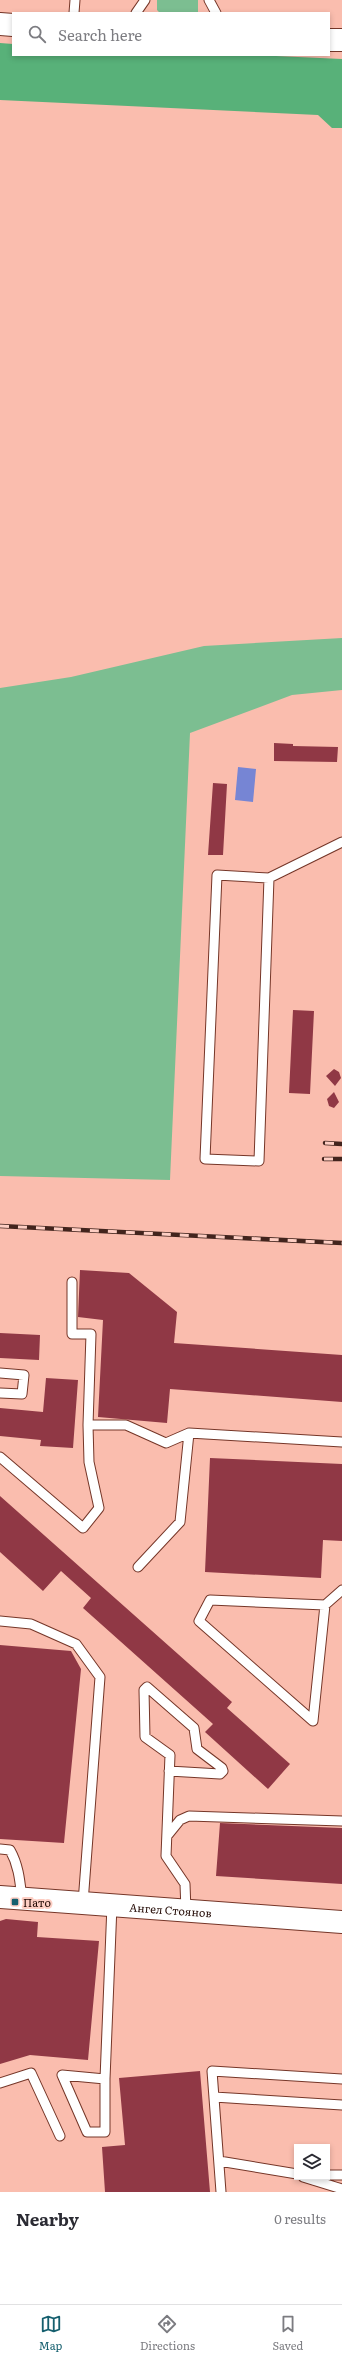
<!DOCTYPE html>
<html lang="en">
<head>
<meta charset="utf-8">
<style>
	:root { --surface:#fff; --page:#f7f7f7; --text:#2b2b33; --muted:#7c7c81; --line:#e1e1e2; --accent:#155f6e }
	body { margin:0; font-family:Literata,serif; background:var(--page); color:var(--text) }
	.controls { position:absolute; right:12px; bottom:12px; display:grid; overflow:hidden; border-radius:0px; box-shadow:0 2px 6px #0003 }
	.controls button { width:36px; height:36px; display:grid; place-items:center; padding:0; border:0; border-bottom:1px solid var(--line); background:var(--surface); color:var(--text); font:20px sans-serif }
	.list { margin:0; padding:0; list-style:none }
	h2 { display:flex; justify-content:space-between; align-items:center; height:52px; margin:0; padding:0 16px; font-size:17px }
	h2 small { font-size:13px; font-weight:400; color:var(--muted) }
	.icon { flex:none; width:22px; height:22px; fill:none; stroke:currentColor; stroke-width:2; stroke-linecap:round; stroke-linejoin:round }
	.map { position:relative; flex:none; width:342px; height:2192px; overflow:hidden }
	.search { position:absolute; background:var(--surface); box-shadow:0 2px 6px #0003; left:12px; right:12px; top:12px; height:44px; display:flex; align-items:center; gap:10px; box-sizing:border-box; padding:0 14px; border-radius:0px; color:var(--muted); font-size:15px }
	.sheet { height:112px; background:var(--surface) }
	nav { display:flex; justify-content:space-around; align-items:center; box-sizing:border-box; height:56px; border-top:1px solid var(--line); background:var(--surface); font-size:11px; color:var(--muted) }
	nav a { display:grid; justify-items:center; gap:2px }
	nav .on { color:var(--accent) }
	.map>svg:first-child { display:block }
	.green { fill:#7cbe91 }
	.forest { fill:#58b179 }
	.water { fill:#7685d4 }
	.building { fill:#903845 }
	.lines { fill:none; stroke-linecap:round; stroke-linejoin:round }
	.lane-casing { stroke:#753628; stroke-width:11 }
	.secondary-casing { stroke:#753628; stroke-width:24 }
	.lane { stroke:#fff; stroke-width:9 }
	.secondary { stroke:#fff; stroke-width:22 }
	.rail-casing { stroke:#42241d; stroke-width:4.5 }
	.rail { stroke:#fdcec3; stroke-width:3; stroke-dasharray:9; stroke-linecap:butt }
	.poi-dot { fill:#155f6e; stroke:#fdcec3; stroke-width:1.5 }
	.labels { text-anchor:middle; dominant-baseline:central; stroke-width:4; stroke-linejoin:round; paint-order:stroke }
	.poi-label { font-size:11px; fill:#220904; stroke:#fdcec3; text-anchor:start }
	.street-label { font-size:11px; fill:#220904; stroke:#fdcec3 }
</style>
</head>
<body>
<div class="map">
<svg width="342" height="2192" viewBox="0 0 342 2192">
	<rect width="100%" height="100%" fill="#fabdae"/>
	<path class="green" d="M 157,0 L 198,0 L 198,12 L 160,13 L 157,10 Z
		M 342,638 L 342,690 L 292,695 L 190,733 L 170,1180 L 0,1176 L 0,688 L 71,677 L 204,646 Z"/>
	<path class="forest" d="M 0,43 L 13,44 L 13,55 L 253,55 L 342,59 L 342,128 L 332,128 L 318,115 L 0,100 Z"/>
	<path class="water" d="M 238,767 L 256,769 L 253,802 L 235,800 Z"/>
	<path class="building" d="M 274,743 L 293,744 L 293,746 L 338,747 L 337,762 L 274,761 Z
		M 213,783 L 227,784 L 223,855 L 208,855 Z
		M 293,1010 L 314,1011 L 310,1094 L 289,1093 Z
		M 334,1069 L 339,1072 L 341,1078 L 335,1086 L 326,1076 Z
		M 334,1092 L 339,1102 L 334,1108 L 329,1106 L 327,1099 Z
		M 80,1270 L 129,1273 L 177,1312 L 174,1343 L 342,1355 L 342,1402 L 170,1389 L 167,1423 L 98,1417 L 103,1320 L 78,1317 Z
		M 0,1333 L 40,1335 L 39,1360 L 0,1358 Z
		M 46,1378 L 78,1380 L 73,1448 L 40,1446 L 41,1440 L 0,1436 L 0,1408 L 43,1412 Z
		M 210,1458 L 342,1464 L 342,1541 L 323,1540 L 321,1578 L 205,1572 Z
		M 0,1496 L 232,1702 L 227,1708 L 290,1764 L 268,1789 L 205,1732 L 213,1724 L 83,1608 L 91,1598 L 61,1571 L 43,1591 L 0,1552 Z
		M 0,1645 L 71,1651 L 81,1669 L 64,1843 L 0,1839 Z
		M 220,1823 L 342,1828 L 342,1884 L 216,1876 Z
		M 6,1919 L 38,1922 L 37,1937 L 99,1941 L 88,2060 L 30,2055 L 0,2064 L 0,1921 Z
		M 200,2071 L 210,2192 L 105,2192 L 102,2147 L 125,2145 L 119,2078 Z"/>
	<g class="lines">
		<g class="lane-casing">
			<path id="lane" d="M 209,0 L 216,13
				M 74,13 L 75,0
				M 136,13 L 145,0
				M 269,878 L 217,875 L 205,1159 L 259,1161 L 269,878 L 342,842
				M 72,1282 L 72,1334 L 91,1334 L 88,1425
				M 0,1373 L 24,1375 L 22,1394 L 0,1393
				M 0,1457 L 83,1528 L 99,1508 L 89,1462 L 88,1425 L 126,1425 L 166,1443 L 189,1433
				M 138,1567 L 180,1522 L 189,1433 L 342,1442
				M 0,1621 L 31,1624 L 76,1644 L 100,1677 L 83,1903
				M 313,1721 L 199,1621 L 210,1600 L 325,1605 L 342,1590
				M 313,1721 L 325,1605
				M 169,1771 L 220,1774 L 223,1771 L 222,1768 L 197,1749 L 194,1728 L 147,1687 L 144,1690 L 145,1737 L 170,1755 L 166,1856 L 185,1884 L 186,1911
				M 167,1836 L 180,1820 L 189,1816 L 342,1821
				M 0,1849 L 10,1850 C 19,1866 20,1882 22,1899
				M 105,2079 L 105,2132 L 87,2132 L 62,2075 L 105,2079 L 112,1905
				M 0,2083 L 31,2073 L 60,2136
				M 214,2097 L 342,2105
				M 219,2161 L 297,2174
				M 327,2175 L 342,2175
				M 303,2177 L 342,2189
				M 221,2192 L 212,2071 L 342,2079"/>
		</g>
		<g class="secondary-casing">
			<g id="secondary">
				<path d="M 0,24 L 13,25"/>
				<path d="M 329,40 L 342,40"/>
				<path id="s1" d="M 0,1897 L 342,1922"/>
			</g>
		</g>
		<use href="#lane" class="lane"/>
		<use href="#secondary" class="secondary"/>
		<g class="rail-casing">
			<path id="rail" d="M 325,1143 L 342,1144
				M 324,1159 L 342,1159
				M 0,1226 L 342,1243"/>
		</g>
		<use href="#rail" class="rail"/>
	</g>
	<rect class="poi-dot" x="11" y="1898" width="8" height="8" rx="2"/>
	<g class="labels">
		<g class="poi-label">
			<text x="23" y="1902">Пато</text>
		</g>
		<g class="street-label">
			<text stroke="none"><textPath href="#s1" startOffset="171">Ангел Стоянов</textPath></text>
		</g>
	</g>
</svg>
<div class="controls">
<button><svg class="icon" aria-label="layers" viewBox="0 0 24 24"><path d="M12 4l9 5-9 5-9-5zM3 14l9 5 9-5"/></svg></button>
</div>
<div class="search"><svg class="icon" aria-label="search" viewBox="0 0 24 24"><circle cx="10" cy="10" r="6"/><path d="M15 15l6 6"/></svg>Search here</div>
</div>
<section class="sheet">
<h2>Nearby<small>0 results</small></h2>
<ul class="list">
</ul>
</section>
<nav>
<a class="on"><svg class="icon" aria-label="map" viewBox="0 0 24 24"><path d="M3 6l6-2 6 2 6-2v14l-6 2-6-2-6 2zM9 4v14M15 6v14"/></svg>Map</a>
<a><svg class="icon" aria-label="directions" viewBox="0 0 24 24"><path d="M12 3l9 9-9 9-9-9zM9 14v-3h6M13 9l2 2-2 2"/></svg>Directions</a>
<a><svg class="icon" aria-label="saved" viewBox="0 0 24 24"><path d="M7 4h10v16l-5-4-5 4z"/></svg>Saved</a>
</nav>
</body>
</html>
